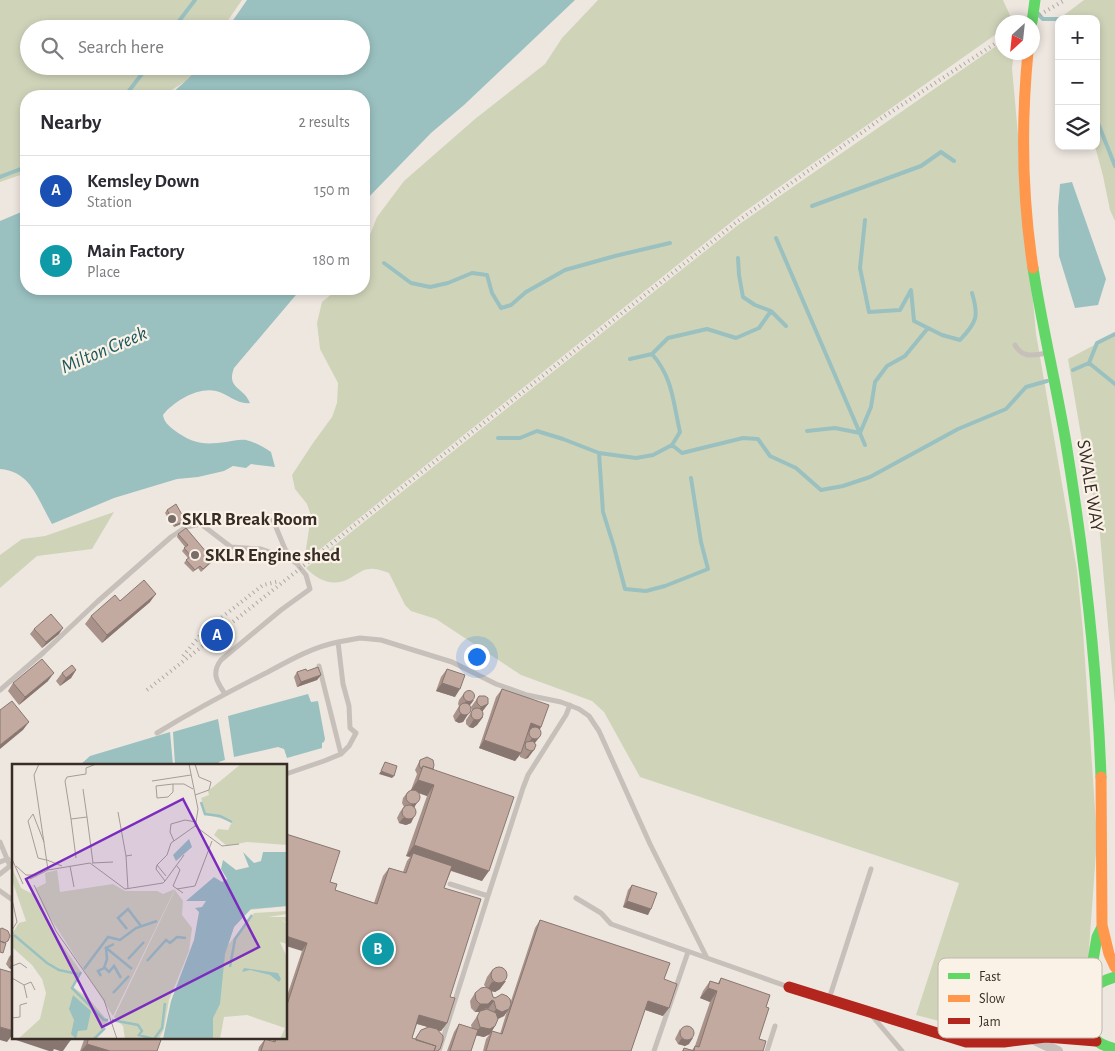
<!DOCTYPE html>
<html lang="en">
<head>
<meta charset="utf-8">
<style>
	:root { --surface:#fff; --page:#f7f7f7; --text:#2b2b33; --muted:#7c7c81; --line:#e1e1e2; --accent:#786d68 }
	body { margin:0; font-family:"Alegreya Sans",sans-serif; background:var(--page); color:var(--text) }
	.controls { position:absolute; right:15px; top:15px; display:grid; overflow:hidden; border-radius:10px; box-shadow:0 2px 8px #0003 }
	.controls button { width:45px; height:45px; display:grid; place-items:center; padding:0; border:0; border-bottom:1px solid var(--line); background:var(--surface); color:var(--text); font:25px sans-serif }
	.compass { position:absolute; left:995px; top:15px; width:45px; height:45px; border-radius:50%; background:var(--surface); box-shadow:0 2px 8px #0003; rotate:207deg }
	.you { position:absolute; left:476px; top:656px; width:18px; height:18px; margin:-12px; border:4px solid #fff; border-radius:50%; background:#1a73e8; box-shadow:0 0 0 8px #1a73e833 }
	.badge { display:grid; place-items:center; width:32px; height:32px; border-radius:50%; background:var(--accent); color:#fff; font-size:16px; font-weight:700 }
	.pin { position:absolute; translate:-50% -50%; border:2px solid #fff; box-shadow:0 1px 5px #0006 }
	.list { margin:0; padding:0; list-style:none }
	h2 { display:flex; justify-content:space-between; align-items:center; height:65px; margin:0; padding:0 20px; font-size:21px }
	h2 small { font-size:16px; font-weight:400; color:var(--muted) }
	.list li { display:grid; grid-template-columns:32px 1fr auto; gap:15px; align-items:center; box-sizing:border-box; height:70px; padding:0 20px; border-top:1px solid var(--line) }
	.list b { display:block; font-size:19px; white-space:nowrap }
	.list p { margin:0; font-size:16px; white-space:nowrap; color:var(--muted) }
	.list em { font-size:16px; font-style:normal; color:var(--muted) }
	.icon { flex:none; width:28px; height:28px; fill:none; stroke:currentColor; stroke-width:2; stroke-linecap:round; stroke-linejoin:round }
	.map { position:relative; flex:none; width:1115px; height:1051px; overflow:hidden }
	.search { position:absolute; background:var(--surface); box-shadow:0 2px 8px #0003; left:20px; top:20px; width:350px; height:55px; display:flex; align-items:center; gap:12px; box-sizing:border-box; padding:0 18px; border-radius:28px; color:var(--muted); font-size:19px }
	.panel { position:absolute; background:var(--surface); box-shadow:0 2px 8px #0003; left:20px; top:90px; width:350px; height:205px; border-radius:20px }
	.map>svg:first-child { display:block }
	.green { fill:#cfd4b9 }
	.water { fill:#9ac1c0 }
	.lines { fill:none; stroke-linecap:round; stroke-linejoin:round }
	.stream { stroke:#9ac1c0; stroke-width:4 }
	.lane { stroke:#c7bfb9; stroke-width:5 }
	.street { stroke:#c7bfb9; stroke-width:10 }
	.fast { stroke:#63d668; stroke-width:11 }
	.slow { stroke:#ff974d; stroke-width:11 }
	.jam { stroke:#b3261e; stroke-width:11 }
	.rail { stroke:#aea8a4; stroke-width:4; stroke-dasharray:1 4; stroke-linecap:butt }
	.fast-bridge { stroke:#63d668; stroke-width:11 }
	.wall { fill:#a8928a; fill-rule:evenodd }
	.shaded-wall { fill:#887770 }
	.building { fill:#c3aaa0; stroke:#887770 }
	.poi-dot { fill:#786d68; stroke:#fbf2e7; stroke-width:2 }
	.labels { text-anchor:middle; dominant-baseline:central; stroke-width:4.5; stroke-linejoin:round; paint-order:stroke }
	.street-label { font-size:19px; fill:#382c27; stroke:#fbf2e7 }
	.poi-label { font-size:19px; font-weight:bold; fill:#382c27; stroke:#fbf2e7; text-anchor:start }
	.water-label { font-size:20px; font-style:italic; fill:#19585d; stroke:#fbf2e7 }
	.inset-river { fill:none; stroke:#9ac1c0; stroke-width:2.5 }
	.inset-road { fill:none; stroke:#a59c96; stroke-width:1 }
	.view { fill:#7b2cbf; fill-opacity:0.15; stroke:#7b2cbf; stroke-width:2.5 }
	.inset-edge { fill:none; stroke:#382c27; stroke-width:2.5 }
	.key { fill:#fbf2e7; stroke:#c0b7ad; stroke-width:1 }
	.key-label { font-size:14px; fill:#382c27 }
</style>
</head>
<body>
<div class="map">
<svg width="1115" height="1051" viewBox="0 0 1115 1051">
	<rect width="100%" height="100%" fill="#eee7e0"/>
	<path class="green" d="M 0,0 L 242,0 L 222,29 L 29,29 L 29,66 L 197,66 L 195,72 L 199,66 L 320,66 L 169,96 L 186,81 L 162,96 L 26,96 L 26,173 L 0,182 Z
		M 598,0 L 1003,0 L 1013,22 L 1002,22 L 1002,30 L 744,212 L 304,562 L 311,516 L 307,504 L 295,489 L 292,475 L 313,443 L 332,417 L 337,403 L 338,383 L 320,349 L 317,323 L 322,302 L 338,289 L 364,289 L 364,250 L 377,217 L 404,181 L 475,119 L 545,64 L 562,38 Z
		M 1084,0 L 1115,0 L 1115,221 L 1110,210 L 1103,176 L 1095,146 L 1096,146 L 1096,19 L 1064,19 L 1064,15 Z
		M 1002,42 L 1002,52 L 1014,53 L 1012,68 L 1036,334 L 1077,570 L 1083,631 L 1097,839 L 1087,976 L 1064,988 L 1010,972 L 991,1029 L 951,1024 L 916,1015 L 959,883 L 640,777 L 604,712 L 592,701 L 521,675 L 436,619 L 411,611 L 405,605 L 389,573 C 383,571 376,568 370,569 C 363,569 357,574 352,577 C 335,588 318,581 306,568 L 738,225 Z
		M 1115,334 L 1115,704 L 1099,524 L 1083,447 L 1068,359 Z
		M 114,512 L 92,549 L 37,556 L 0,588 L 0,555 L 22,539 L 45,536 Z"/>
	<path class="water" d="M 247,0 L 575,0 L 464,105 L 431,133 L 364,202 L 364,96 L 169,96 L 189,78 L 199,66 L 361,66 L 361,29 L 227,29 Z
		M 1072,182 L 1106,279 L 1098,305 L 1075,308 L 1059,256 L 1058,208 L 1060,184 Z
		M 26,210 L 26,289 L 301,289 L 234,368 C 226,389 244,387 250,403 C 238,405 228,394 216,391 C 198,387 174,401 163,415 C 164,422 169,426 174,430 C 193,444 204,445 226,442 C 233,441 240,439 246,440 C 255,442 263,447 271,452 L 275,467 L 251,464 L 246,468 L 233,466 L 224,471 L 198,477 L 177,479 L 114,498 L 52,524 C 38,500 31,471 0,469 L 0,221 Z
		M 308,694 L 311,702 L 318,701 L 325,739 L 324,742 L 322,743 L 322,748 L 287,758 L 284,749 L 278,747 L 234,757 L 228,716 Z
		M 218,719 L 225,760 L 219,762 L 218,765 L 175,765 L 173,732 Z
		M 170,732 L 173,765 L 80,765 L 90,756 Z"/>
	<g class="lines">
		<path class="stream" d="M 1038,14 L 1043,19 L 1059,19
			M 173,29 L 195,0
			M 125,96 L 148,66
			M 1096,118 L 1115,166
			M 0,177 L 26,167
			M 812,206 L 921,166 L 941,152 L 954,161
			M 865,220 L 860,268 L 869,312 L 900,310 L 911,290 L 914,321 L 942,335 L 960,340 C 977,322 979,316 972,293
			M 776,238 L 865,445
			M 738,258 L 739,275 L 743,297 L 755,305 L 771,311 L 786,326
			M 384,263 L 411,283 L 430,287 L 448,283 L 472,273 L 487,275 L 492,293 L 501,308 L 511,305 L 526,292 L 565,270 L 615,256 L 670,243
			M 630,359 L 652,354 L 668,338 L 707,329 L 736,338 L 759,328 L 771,311
			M 1089,363 L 1115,384
			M 1073,370 L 1089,363 L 1097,343 L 1115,334
			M 807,431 L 835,428 L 860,433 L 871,407 L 875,382 L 887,366 L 905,356 L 928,328
			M 498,438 L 520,438 L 537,431 L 563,439 L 599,453 L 636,458 L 653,455 L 672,445 L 680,432 C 673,402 673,378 652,354
			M 672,445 L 682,453 L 743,438 L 758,439 L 770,456 L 796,468 L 821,490 L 843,486 L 870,477 L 958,429 L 1006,409 L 1026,387 L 1047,381
			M 599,453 L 603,512 L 614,547 L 625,589 L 646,591 L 665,586 L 708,569 L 701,542 L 691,478"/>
		<path class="lane" d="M 1015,345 C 1023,359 1034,355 1048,353
			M 319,666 L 341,754 L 349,746 L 356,733 L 350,728 L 349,706 L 343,684 L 338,642 L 360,638 L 381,640 L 452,662 L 496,684 L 527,695 L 561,702 L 579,709 L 589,716 L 599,731 L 650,844 L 707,958 L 786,986
			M 0,690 L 44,652 L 97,602 L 171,537 L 186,527 L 201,524 L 231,547 L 261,549 L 290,559 L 296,563
			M 225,694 C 217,682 211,673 221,660 L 281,610 L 310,589 L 306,575 L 285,549 L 273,520
			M 157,733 C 193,711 230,691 268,672 C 290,660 313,647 338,642
			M 286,774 L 324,761 L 341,754
			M 0,842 L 10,866 L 14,864
			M 0,862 L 8,859
			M 0,874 L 10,866
			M 450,884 L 488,896 L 523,788 L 528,775 L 566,715 L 570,705
			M 0,891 L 14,901
			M 576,898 L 601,913 L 611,924 L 707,958
			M 829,999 L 871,869
			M 873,1017 L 902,1051
			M 439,1051 L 488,896
			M 654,1051 L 688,952
			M 767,1051 L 775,1026"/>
		<path class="street" d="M 1046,1037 L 1066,1026 L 1082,1014
			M 1032,1039 L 1058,1051"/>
		<path class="fast" d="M 1033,268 C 1042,326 1056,384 1066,443 C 1084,553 1097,665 1101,777
			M 1115,977 C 1106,980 1097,983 1091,990 C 1077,1007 1083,1032 1100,1043 C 1104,1046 1110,1047 1115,1049
			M 1087,995 L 1097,937 L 1101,929"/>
		<path class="slow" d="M 1028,52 C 1021,124 1022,196 1033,268
			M 1101,777 L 1102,925 L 1109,954 L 1115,967"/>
		<path class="jam" d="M 789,987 L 966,1042 L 1004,1042 L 1046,1037 L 1096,1041"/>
		<path class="rail" d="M 1027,22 L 1065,0
			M 183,656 L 203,632 L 254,592 L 263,585 L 280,581
			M 147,690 L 738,221 L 885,116 L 1002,39"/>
		<path class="fast-bridge" d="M 1032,22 L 1035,0"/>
	</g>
	<path class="wall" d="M 167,510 L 185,520 L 183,523 L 174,527 L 165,513 Z
		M 178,534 L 213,560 L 212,562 L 201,572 L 198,568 L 193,572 L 184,563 L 188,558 L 182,551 L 185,547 L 177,537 Z
		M 120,601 L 150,602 L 102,643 L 85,624 L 91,616 Z
		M 34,629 L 59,634 L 42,648 L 30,634 Z
		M 447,669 L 455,697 L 436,691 L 441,677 Z
		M 76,670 L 71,678 L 60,686 L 56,681 L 62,673 Z
		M 307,671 L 321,675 L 317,680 L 297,687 L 294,677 L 297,672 Z
		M 48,681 L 19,705 L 8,691 L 13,683 Z
		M 502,689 L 541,727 L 528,758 L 525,759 L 520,757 L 520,755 L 515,761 L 479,748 L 496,697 Z
		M 465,692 L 471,710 L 463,722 L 459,723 L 455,721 L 453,716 L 459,706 L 458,704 L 459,700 Z
		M 479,696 L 488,704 L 482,711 L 483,717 L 477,725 L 473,728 L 469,727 L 466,724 L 466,720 L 472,711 L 471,707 Z
		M 420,760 L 433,769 L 482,881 L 451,871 L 444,888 L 450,997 L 447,1023 L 441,1031 L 439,1031 L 439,1051 L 258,1051 L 259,1047 L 265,1039 L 272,1042 L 274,1037 L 286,1037 L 286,999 L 302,951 L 330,882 L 335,890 L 374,903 L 383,876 L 389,868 L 403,872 L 407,861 L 410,857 L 406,856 L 427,796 L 418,793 L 411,823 L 406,825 L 399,823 L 397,818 L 400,812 L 404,807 L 402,803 L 403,798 L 407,793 L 411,790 L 417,774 L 415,770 ZM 417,1024 L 428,1027 L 421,1030 L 415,1039 L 412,1038 Z
		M 632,885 L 648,915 L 623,907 L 628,890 Z
		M 540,920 L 664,979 L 663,1016 L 645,1010 L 631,1051 L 483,1051 L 486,1039 L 492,1031 L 500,1034 L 507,1011 L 504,1016 L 497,1019 L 495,1026 L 490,1034 L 484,1037 L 476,1035 L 471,1051 L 447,1051 L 454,1032 L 459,1024 L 472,1029 L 471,1025 L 480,1012 L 475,1012 L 471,1008 L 470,1001 L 475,993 L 486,987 L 484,985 L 487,977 L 493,969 L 500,989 L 495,992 L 491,991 L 493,997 L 511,1001 L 535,928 Z
		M 14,942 L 14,970 L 9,968 L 6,964 L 9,957 L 13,952 L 11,948 Z
		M 1016,970 L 1023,1007 L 1003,1000 L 1012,976 Z
		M 721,978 L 766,1007 L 759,1039 L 763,1051 L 682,1051 L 684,1048 L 692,1050 L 695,1046 L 710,1002 L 700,998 L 703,991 L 710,981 L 718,983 Z
		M 680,1029 L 689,1044 L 685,1046 L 678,1044 L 675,1039 Z
		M 85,1037 L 162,1037 L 157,1051 L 80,1051 Z"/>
	<path class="shaded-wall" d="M 185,520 L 183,523 L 174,527 L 176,525 Z
		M 156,594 L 150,602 L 102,643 L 107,635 Z
		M 63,628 L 59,634 L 42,648 L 46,642 Z
		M 76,670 L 71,678 L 60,686 L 66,678 Z
		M 54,673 L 48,681 L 19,705 L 25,697 Z
		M 321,675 L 317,680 L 297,687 L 301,682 Z
		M 442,683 L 460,689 L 455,697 L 436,691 Z
		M 474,700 L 468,708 L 461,709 L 466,701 Z
		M 488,704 L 482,712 L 475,715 L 481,707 Z
		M 461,713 L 468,714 L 463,722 L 459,723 L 455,721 Z
		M 483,717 L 477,725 L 473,728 L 469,727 L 474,719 Z
		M 29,722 L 23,730 L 0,749 L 0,745 Z
		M 531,723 L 541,727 L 536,735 L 530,730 L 528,732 Z
		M 541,735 L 535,743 L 531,747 L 527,746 L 532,738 Z
		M 484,740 L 521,753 L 515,761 L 479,748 Z
		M 534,750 L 528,758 L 525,759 L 531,751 Z
		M 381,771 L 394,776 L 392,778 L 379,774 Z
		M 418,780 L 434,785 L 427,796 L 411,790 Z
		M 417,803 L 413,809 L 408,810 L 412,804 Z
		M 414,817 L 411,823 L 406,825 L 399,823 L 403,818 Z
		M 414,845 L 489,871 L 482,881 L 411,857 L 413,853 L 410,857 L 406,856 Z
		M 627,901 L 651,909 L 648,915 L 623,907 Z
		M 286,936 L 307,943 L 302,951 L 286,946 Z
		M 12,963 L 14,964 L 14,970 L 9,968 Z
		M 506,981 L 500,989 L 495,992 L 487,990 L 492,982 Z
		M 708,988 L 717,991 L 710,1002 L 700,998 Z
		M 1007,995 L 1026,1002 L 1023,1007 L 1003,1000 Z
		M 492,1000 L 494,1001 L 488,1009 L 486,1008 L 482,1012 L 475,1012 L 480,1004 Z
		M 648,1001 L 669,1008 L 663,1016 L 643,1009 Z
		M 496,1009 L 509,1009 L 504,1016 L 496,1020 L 491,1017 Z
		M 419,1015 L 447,1023 L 441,1031 L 414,1023 Z
		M 495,1026 L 490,1034 L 484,1037 L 474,1035 L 480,1027 Z
		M 0,1027 L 14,1031 L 14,1033 L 7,1042 L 0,1040 Z
		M 18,1037 L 47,1037 L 61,1038 L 70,1041 L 63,1051 L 60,1051 L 54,1049 L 53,1051 L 49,1051 L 16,1040 Z
		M 693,1038 L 689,1044 L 685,1046 L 678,1044 L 681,1039 Z
		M 87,1044 L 110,1051 L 81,1051 Z"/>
	<path class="building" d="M 176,504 L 185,520 L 176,525 L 167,510 Z
		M 186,528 L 213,560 L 203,569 L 200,566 L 195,570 L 186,560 L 191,556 L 184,548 L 188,545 L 178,534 Z
		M 144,580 L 156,594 L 107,635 L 91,616 L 115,595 L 120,601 Z
		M 51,614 L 63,628 L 46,642 L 34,629 Z
		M 42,659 L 54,673 L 25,697 L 13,683 Z
		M 72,665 L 76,670 L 66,678 L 62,673 Z
		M 318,667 L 321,675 L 301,682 L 297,672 L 306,669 L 307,671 Z
		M 447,669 L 465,675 L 460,689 L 442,683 Z
		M 502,689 L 549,705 L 541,727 L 531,723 L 521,753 L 484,740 Z
		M463.5 696a5.5 5.5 0 1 1 11 0a5.5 5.5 0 1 1-11 0Z
		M 479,696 L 485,696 L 488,698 L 488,704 L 481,707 L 477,703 L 477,699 Z
		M 12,701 L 29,722 L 0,745 L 0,710 Z
		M459 709a6 6 0 1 1 12 0a6 6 0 1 1-12 0Z
		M471 714a6 6 0 1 1 12 0a6 6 0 1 1-12 0Z
		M529 733a6 6 0 1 1 12 0a6 6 0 1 1-12 0Z
		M 533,741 L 536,745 L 534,750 L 531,751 L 526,749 L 525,745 L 526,742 Z
		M 427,757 L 433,760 L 434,765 L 433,769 L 423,766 L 421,769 L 419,765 L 420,760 Z
		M 385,762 L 397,766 L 394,776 L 381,771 Z
		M 423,766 L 514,797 L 489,871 L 414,845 L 434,785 L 418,780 Z
		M406 797a7 7 0 1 1 14 0a7 7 0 1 1-14 0Z
		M402 812a7 7 0 1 1 14 0a7 7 0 1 1-14 0Z
		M 286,834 L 340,851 L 330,882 L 337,884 L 335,890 L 377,904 L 389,868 L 406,873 L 413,853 L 452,866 L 444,888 L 481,899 L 450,997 L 455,998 L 447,1023 L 419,1015 L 412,1038 L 436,1046 L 434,1051 L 261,1051 L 265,1039 L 275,1042 L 277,1037 L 286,1037 L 286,1008 L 307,943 L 286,936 Z
		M 632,885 L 657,893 L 651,909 L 627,901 Z
		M 540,920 L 670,963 L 664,979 L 677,984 L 669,1008 L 648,1001 L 631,1051 L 486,1051 L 492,1031 L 502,1034 Z
		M 2,928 L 8,931 L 10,936 L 8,941 L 4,943 L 0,941 L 0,929 Z
		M 0,941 L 6,943 L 3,953 L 0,952 Z
		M 13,952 L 14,952 L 14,964 L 12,963 L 10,959 Z
		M491 975a8 8 0 1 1 16 0a8 8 0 1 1-16 0Z
		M 0,969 L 14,973 L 14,1031 L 0,1027 Z
		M 721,978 L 770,995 L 766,1007 L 769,1008 L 759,1039 L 766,1041 L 763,1051 L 683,1051 L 684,1048 L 694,1051 L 695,1046 L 699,1047 L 717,991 L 708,988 L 710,981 L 719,984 Z
		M 486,987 L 491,990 L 493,997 L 495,998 L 502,994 L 507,996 L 510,999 L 511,1004 L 509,1009 L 502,1012 L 496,1009 L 494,1001 L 492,1000 L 488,1004 L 480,1004 L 476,1000 L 475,993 L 481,988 Z
		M 487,1009 L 496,1013 L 498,1019 L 495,1026 L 490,1029 L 480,1027 L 477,1017 L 480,1011 Z
		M 459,1024 L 478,1030 L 471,1051 L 450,1051 Z
		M680 1033a7 7 0 1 1 14 0a7 7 0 1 1-14 0Z
		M 429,1027 L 437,1029 L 443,1036 L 443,1040 L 440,1049 L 437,1051 L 434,1051 L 436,1046 L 416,1040 L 416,1038 L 421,1030 Z
		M 47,1037 L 71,1037 L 70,1041 L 61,1038 L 60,1041 Z
		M 89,1037 L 162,1037 L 157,1051 L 110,1051 L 87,1044 Z"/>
	<g class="poi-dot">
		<circle cx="172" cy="519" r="5"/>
		<circle cx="195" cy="555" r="5"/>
	</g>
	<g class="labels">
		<g class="street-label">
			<text transform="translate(1090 486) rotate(81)">SWALE WAY</text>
		</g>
		<g class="poi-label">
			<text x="182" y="519">SKLR Break Room</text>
			<text x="205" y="555">SKLR Engine shed</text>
		</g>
		<g class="water-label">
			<text transform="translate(104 350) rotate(-23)">Milton Creek</text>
		</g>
	</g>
	<g transform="translate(12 764)">
		<rect width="275" height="275" fill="#eee7e0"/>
		<path d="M 229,0 L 275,0 L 275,81 L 235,78 L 215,82 L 202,71 L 206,65 L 216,66 L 220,58 L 194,50 L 189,34 L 197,31 L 196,27 ZM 0,104 L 9,124 L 21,130 L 46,175 L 70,209 L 61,223 L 75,233 L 96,257 L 83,275 L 6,275 L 28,255 L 34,229 L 30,215 L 20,201 L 0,183 L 0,170 L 7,159 L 14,157 L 0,116 ZM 45,106 L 48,128 L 101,120 L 113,127 L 145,127 L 151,130 L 163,125 L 101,252 L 32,144 L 24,124 L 34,119 L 33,109 ZM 163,126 L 171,137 L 170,151 L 180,164 L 177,187 L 157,236 L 152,265 L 147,275 L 113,275 L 111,262 L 102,253 ZM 206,142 L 275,142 L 236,146 L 222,163 L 216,181 L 242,149 L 275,147 L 275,150 L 256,153 L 275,153 L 275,159 L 269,155 L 275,160 L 275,180 L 268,178 L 275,193 L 275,275 L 268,275 L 273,264 L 235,251 L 212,253 L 208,275 L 187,275 Z" fill="#cfd4b9"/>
		<path d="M 177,75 L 180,83 L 164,97 L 161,91 ZM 231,88 L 242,99 L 249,97 L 251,88 L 275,88 L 275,142 L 239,145 L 222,163 L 213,190 L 208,240 L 201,254 L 201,275 L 151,275 L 159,237 L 182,176 L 187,148 L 183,144 L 190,143 L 194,137 L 174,137 L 202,113 L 210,118 L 215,115 L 209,105 L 211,96 L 224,106 L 237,103 ZM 232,204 L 266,209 L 269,215 L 267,218 L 258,211 L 238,206 L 230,208 ZM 61,231 L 79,247 L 75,266 L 66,267 L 64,275 L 59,270 L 62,256 L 57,245 Z" fill="#9ac1c0"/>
		<path class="inset-river" d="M 189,38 L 193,50 L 208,52 L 220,58M 115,165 L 106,154 L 116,145 L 129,162M 2,171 L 35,199 L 47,206 L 66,210M 93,183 L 120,205M 116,195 L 132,178M 135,197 L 154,176 L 158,179 L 165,173 L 174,174M 218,203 L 223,175 L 240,151M 93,204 L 97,208 L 102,202 L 109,214M 72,205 L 96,173 L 108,176 L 124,164 L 145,157M 69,208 L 60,224 L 92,256 L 96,256M 89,212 L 86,207 L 92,204 L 95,195 L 94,184 L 102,180M 101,229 L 117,212M 100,256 L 126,261 L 130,267 L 127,271 L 141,275M 82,275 L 93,264M 142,275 L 150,264 L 153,239"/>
		<path class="inset-road" d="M 27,0 L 22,11 L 36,106M 177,0 L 186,45 L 184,58M 140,17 L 179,11M 161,20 L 144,22 L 145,34 L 156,33 L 161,28 L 161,20 L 172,20 L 181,25M 71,25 L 75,53M 183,31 L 197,26 L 199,18 L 187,13 L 183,0M 106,48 L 114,92M 59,55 L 64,94M 162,77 L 158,68 L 159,60 L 173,56 L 184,58 L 183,62M 32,78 L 21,50 L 16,57 L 26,94 L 34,96M 0,95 L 11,120M 35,96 L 50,102M 80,99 L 101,98M 81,99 L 75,53 L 59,55 L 53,17 L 55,13 L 74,10 L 74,4 L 84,0M 145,101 L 155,91 L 159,79 L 183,62 L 210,82 L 227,80M 4,102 L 14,111 L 25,111M 58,102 L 62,123M 165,102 L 168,106 L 161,122 L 171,129M 18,115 L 36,106 L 78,99 L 113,125 L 151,119 L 153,117 L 144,105 L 145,101 L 154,112M 153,117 L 172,91M 22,121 L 44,167 L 92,236 L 105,275M 116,125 L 114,92 L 120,91M 165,125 L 183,122 L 200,77M 0,135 L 5,158 L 0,166M 0,202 L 8,199 L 15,204M 0,214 L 12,221 L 15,234M 12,221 L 19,218 L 23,226M 0,254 L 8,253 L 8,241 L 15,239"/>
		<path class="view" d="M 171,35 L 247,183 L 90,263 L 14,115 Z"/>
		<rect width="275" height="275" class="inset-edge"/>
	</g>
	<rect x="938" y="958" width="164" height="80" rx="8" class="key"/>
	<rect x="948" y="973" width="22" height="6" fill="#63d668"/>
	<rect x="948" y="995" width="22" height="7" fill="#ff974d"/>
	<rect x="948" y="1018" width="22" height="6" fill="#b3261e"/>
	<g class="key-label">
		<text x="979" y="981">Fast</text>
		<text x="979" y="1003">Slow</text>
		<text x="979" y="1026">Jam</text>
	</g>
</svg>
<div class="controls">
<button>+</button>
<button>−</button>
<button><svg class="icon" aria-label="layers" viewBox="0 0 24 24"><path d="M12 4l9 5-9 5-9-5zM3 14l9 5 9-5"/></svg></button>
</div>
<svg class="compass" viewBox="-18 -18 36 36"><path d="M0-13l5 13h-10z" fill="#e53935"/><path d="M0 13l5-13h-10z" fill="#7c7c81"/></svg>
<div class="you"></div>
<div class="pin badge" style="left:217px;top:635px;background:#1a4fb4">A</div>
<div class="pin badge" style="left:378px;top:949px;background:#0f9aa8">B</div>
<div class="search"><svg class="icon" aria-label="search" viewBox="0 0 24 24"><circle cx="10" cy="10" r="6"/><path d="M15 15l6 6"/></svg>Search here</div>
<section class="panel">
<h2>Nearby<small>2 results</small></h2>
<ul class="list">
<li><span class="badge" style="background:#1a4fb4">A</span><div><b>Kemsley Down</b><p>Station</p></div><em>150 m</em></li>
<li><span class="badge" style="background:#0f9aa8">B</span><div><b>Main Factory</b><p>Place</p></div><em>180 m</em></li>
</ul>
</section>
</div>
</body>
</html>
